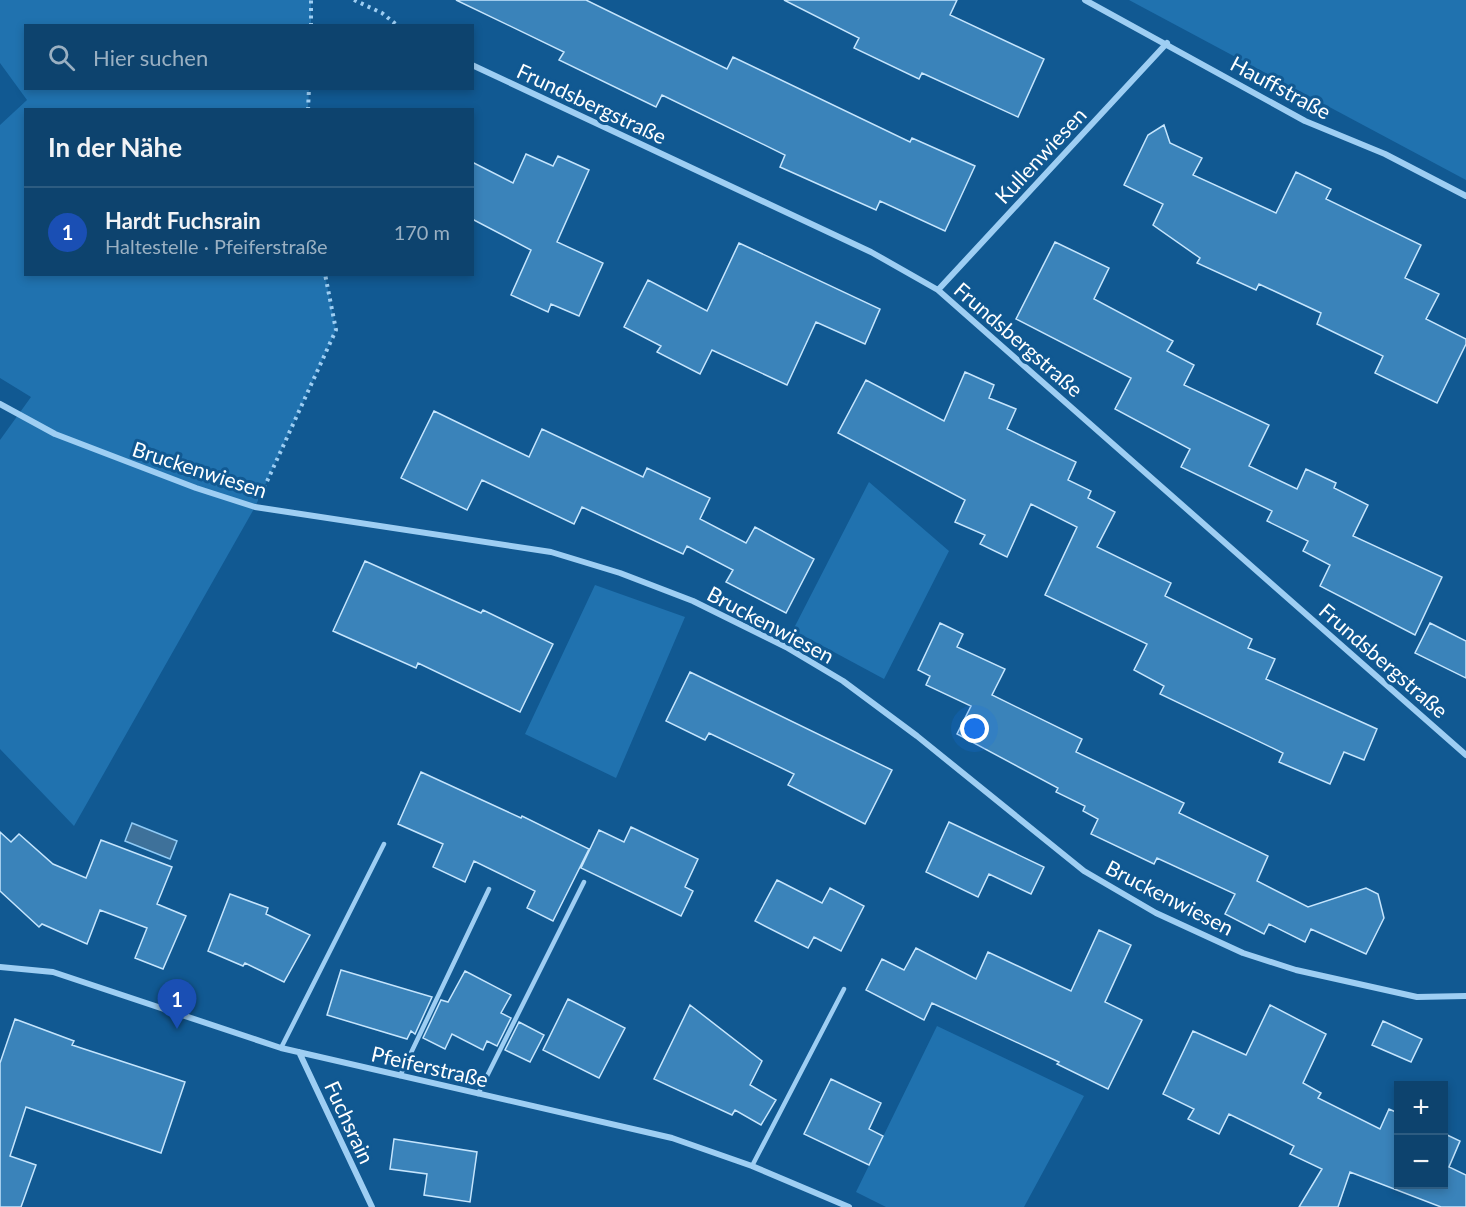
<!DOCTYPE html>
<html lang="de">
<head>
<meta charset="utf-8">
<style>
	:root { --surface:#0d436e; --page:#1b4e76; --text:#f1f3f6; --muted:#9ab0c2; --line:#2d5c81; --accent:#8c9099 }
	body { margin:0; font-family:Lato,sans-serif; background:var(--page); color:var(--text) }
	.controls { position:absolute; right:18px; bottom:18px; display:grid; overflow:hidden; border-radius:0px; box-shadow:0 3px 9px #0003 }
	.controls button { width:54px; height:54px; display:grid; place-items:center; padding:0; border:0; border-bottom:2px solid var(--line); background:var(--surface); color:var(--text); font:30px sans-serif }
	.you { position:absolute; left:975px; top:729px; width:21px; height:21px; margin:-15px; border:4px solid #fff; border-radius:50%; background:#1a73e8; box-shadow:0 0 0 9px #1a73e833 }
	.badge { display:grid; place-items:center; width:39px; height:39px; border-radius:50%; background:var(--accent); color:#fff; font-size:20px; font-weight:700 }
	.pin { position:absolute; translate:-50% -50px; filter:drop-shadow(0 2px 3px #0008) }
	.pin::after { content:''; position:absolute; top:32px; width:21px; height:18px; background:inherit; clip-path:polygon(0 0,100% 0,50% 100%) }
	.list { margin:0; padding:0; list-style:none }
	h2 { display:flex; justify-content:space-between; align-items:center; height:78px; margin:0; padding:0 24px; font-size:26px }
	h2 small { font-size:20px; font-weight:400; color:var(--muted) }
	.list li { display:grid; grid-template-columns:39px 1fr auto; gap:18px; align-items:center; box-sizing:border-box; height:90px; padding:0 24px; border-top:2px solid var(--line) }
	.list b { display:block; font-size:22px; white-space:nowrap }
	.list p { margin:0; font-size:20px; white-space:nowrap; color:var(--muted) }
	.list em { font-size:20px; font-style:normal; color:var(--muted) }
	.icon { flex:none; width:33px; height:33px; fill:none; stroke:currentColor; stroke-width:2; stroke-linecap:round; stroke-linejoin:round }
	.map { position:relative; flex:none; width:1466px; height:1207px; overflow:hidden }
	.search { position:absolute; background:var(--surface); box-shadow:0 3px 9px #0003; left:24px; top:24px; width:450px; height:66px; display:flex; align-items:center; gap:15px; box-sizing:border-box; padding:0 21px; border-radius:0px; color:var(--muted); font-size:22px }
	.panel { position:absolute; background:var(--surface); box-shadow:0 3px 9px #0003; left:24px; top:108px; width:450px; height:168px; border-radius:0px }
	.map>svg:first-child { display:block }
	.green { fill:#2072af }
	.water { fill:#3e719a; stroke:#90cbf6; stroke-width:1.5 }
	.building { fill:#3a83ba; stroke:#c5e5fd; stroke-width:1.5 }
	.lines { fill:none; stroke-linecap:round; stroke-linejoin:round }
	.path { stroke:#9ecef3; stroke-width:4; stroke-dasharray:3 4.5; stroke-linecap:butt }
	.lane { stroke:#9ecef3; stroke-width:4.5 }
	.street { stroke:#9ecef3; stroke-width:6 }
	.labels { text-anchor:middle; dominant-baseline:central; stroke-width:6; stroke-linejoin:round; paint-order:stroke }
	.street-label { font-size:21px; fill:#fff; stroke:#115992 }
</style>
</head>
<body>
<div class="map">
<svg width="1466" height="1207" viewBox="0 0 1466 1207">
	<rect width="100%" height="100%" fill="#115992"/>
	<path class="green" d="M 0,0 L 311,0 L 311,25 L 26,26 L 26,88 L 309,89 L 308,109 L 26,110 L 26,274 L 325,275 L 336,330 L 255,507 L 74,826 L 0,749 L 0,440 L 31,397 L 0,378 L 0,125 L 27,100 L 0,63 Z
		M 1129,0 L 1466,0 L 1466,180 Z
		M 869,482 L 949,551 L 884,679 L 793,630 Z
		M 595,585 L 685,617 L 616,778 L 525,734 Z
		M 937,1026 L 1084,1096 L 1024,1207 L 886,1207 L 856,1192 Z"/>
	<path class="water" d="M 132,823 L 177,841 L 170,859 L 125,841 Z"/>
	<path class="building" d="M 456,0 L 586,0 L 727,69 L 733,57 L 910,142 L 912,138 L 975,166 L 945,231 L 880,201 L 876,210 L 780,167 L 785,155 L 662,95 L 656,107 L 559,60 L 564,52 Z
		M 784,0 L 957,0 L 950,15 L 1044,59 L 1018,117 L 922,73 L 919,79 L 854,48 L 859,38 Z
		M 1164,125 L 1170,143 L 1202,158 L 1193,175 L 1276,213 L 1296,172 L 1331,189 L 1326,199 L 1421,245 L 1405,278 L 1439,294 L 1426,319 L 1466,339 L 1466,344 L 1437,403 L 1375,373 L 1383,356 L 1317,324 L 1321,313 L 1259,284 L 1256,290 L 1197,263 L 1200,258 L 1153,225 L 1163,204 L 1124,185 L 1148,135 Z
		M 526,154 L 553,166 L 558,156 L 589,170 L 557,242 L 603,263 L 579,316 L 551,304 L 548,312 L 511,295 L 531,250 L 472,219 L 472,162 L 513,183 Z
		M 1055,242 L 1109,268 L 1094,299 L 1173,341 L 1167,351 L 1194,365 L 1184,385 L 1269,425 L 1249,466 L 1297,489 L 1306,469 L 1336,483 L 1334,488 L 1368,505 L 1353,536 L 1442,577 L 1415,635 L 1320,586 L 1330,565 L 1303,551 L 1308,541 L 1267,521 L 1272,511 L 1181,467 L 1190,449 L 1115,409 L 1131,378 L 1016,319 Z
		M 739,243 L 880,309 L 865,344 L 816,322 L 787,385 L 712,350 L 700,374 L 657,352 L 661,346 L 624,327 L 648,280 L 707,311 Z
		M 965,372 L 994,385 L 989,398 L 1016,409 L 1007,429 L 1076,462 L 1068,480 L 1091,491 L 1088,498 L 1115,512 L 1097,547 L 1171,583 L 1165,596 L 1252,639 L 1248,648 L 1275,659 L 1266,679 L 1377,729 L 1364,760 L 1344,752 L 1330,784 L 1279,762 L 1283,753 L 1160,694 L 1164,686 L 1134,670 L 1147,644 L 1045,595 L 1077,527 L 1031,504 L 1007,557 L 980,544 L 985,535 L 955,522 L 965,500 L 838,433 L 866,380 L 944,421 Z
		M 434,411 L 529,457 L 542,429 L 643,477 L 647,468 L 710,498 L 700,519 L 746,543 L 755,527 L 814,559 L 786,613 L 726,582 L 733,570 L 687,546 L 683,554 L 582,507 L 574,524 L 482,480 L 467,510 L 401,478 Z
		M 365,561 L 481,613 L 483,610 L 553,644 L 520,712 L 418,663 L 416,668 L 333,631 Z
		M 940,623 L 963,634 L 957,647 L 1005,669 L 992,695 L 1082,739 L 1076,752 L 1184,803 L 1179,813 L 1268,856 L 1257,881 L 1308,907 L 1366,888 L 1378,894 L 1384,918 L 1366,954 L 1311,929 L 1305,942 L 1269,924 L 1264,934 L 1225,914 L 1235,894 L 1157,858 L 1154,864 L 1091,834 L 1098,819 L 1083,811 L 1085,806 L 1056,792 L 1058,788 L 957,734 L 971,706 L 926,685 L 930,676 L 918,670 Z
		M 1430,623 L 1466,641 L 1466,678 L 1415,653 Z
		M 690,672 L 892,770 L 865,824 L 788,785 L 794,774 L 709,733 L 705,740 L 666,721 Z
		M 421,772 L 521,818 L 522,816 L 589,849 L 553,921 L 527,908 L 535,891 L 474,861 L 465,882 L 433,867 L 443,844 L 398,824 Z
		M 949,822 L 1044,867 L 1031,894 L 989,874 L 978,897 L 926,872 Z
		M 631,827 L 698,859 L 685,887 L 693,891 L 681,916 L 581,868 L 599,830 L 624,842 Z
		M 0,832 L 11,842 L 19,834 L 53,864 L 86,878 L 101,840 L 172,867 L 157,904 L 186,916 L 163,969 L 135,958 L 147,928 L 100,910 L 87,944 L 42,924 L 39,927 L 0,891 Z
		M 777,880 L 822,903 L 830,888 L 864,906 L 841,951 L 814,937 L 808,948 L 755,921 Z
		M 230,894 L 268,908 L 266,914 L 310,935 L 284,982 L 245,963 L 243,966 L 208,951 Z
		M 1099,930 L 1131,945 L 1105,1002 L 1142,1020 L 1108,1089 L 1057,1064 L 1059,1062 L 932,1003 L 924,1020 L 866,990 L 882,959 L 904,970 L 916,948 L 976,979 L 988,952 L 1071,991 Z
		M 341,970 L 432,997 L 415,1034 L 411,1031 L 407,1039 L 327,1015 Z
		M 465,971 L 511,995 L 501,1013 L 511,1018 L 497,1046 L 487,1041 L 483,1050 L 452,1034 L 445,1049 L 423,1038 L 441,1000 L 448,1002 Z
		M 568,999 L 625,1028 L 599,1078 L 543,1050 Z
		M 690,1005 L 762,1061 L 750,1085 L 776,1100 L 761,1125 L 735,1110 L 732,1115 L 654,1079 Z
		M 1270,1005 L 1326,1034 L 1303,1083 L 1321,1093 L 1318,1098 L 1380,1129 L 1389,1109 L 1398,1113 L 1398,1185 L 1443,1185 L 1443,1133 L 1460,1141 L 1449,1167 L 1466,1175 L 1466,1207 L 1441,1207 L 1350,1172 L 1338,1207 L 1299,1207 L 1322,1169 L 1290,1154 L 1294,1146 L 1229,1114 L 1219,1134 L 1188,1119 L 1194,1109 L 1163,1094 L 1193,1031 L 1246,1055 Z
		M 15,1019 L 74,1041 L 72,1045 L 185,1082 L 161,1153 L 26,1107 L 10,1156 L 36,1165 L 21,1207 L 0,1207 L 0,1063 Z
		M 1383,1021 L 1422,1039 L 1411,1062 L 1372,1045 Z
		M 519,1022 L 544,1035 L 530,1062 L 505,1050 Z
		M 831,1079 L 881,1103 L 869,1129 L 883,1136 L 869,1165 L 804,1134 Z
		M 394,1139 L 477,1152 L 470,1202 L 424,1195 L 427,1174 L 390,1169 Z"/>
	<g class="lines">
		<path class="path" d="M 354,0 L 382,13 L 398,26
			M 311,26 L 311,0
			M 308,110 L 309,88
			M 264,488 L 336,330 L 325,274"/>
		<path class="lane" d="M 281,1048 L 384,844
			M 400,1076 L 489,889
			M 478,1094 L 584,882
			M 752,1166 L 844,989"/>
		<path class="street" d="M 1085,0 L 1305,121 L 1385,154 L 1466,196
			M 472,65 L 871,252 L 938,290 L 1466,755
			M 938,290 L 1167,43
			M 0,404 L 55,434 L 196,488 L 255,507 L 551,552 L 620,573 L 693,601 L 786,647 L 843,681 L 917,736 L 1084,871 L 1156,913 L 1243,953 L 1296,970 L 1417,997 L 1466,996
			M 0,967 L 53,972 L 281,1048 L 672,1138 L 752,1166 L 849,1207
			M 299,1052 L 372,1207"/>
	</g>
	<g class="labels">
		<g class="street-label">
			<text transform="translate(1281 87) rotate(28)">Hauffstraße</text>
			<text transform="translate(592 103) rotate(25)">Frundsbergstraße</text>
			<text transform="translate(1040 155) rotate(-47)">Kullenwiesen</text>
			<text transform="translate(1019 339) rotate(41)">Frundsbergstraße</text>
			<text transform="translate(200 469) rotate(18)">Bruckenwiesen</text>
			<text transform="translate(771 624) rotate(28)">Bruckenwiesen</text>
			<text transform="translate(1384 660) rotate(41)">Frundsbergstraße</text>
			<text transform="translate(1170 897) rotate(27)">Bruckenwiesen</text>
			<text transform="translate(430 1066) rotate(13)">Pfeiferstraße</text>
			<text transform="translate(350 1122) rotate(65)">Fuchsrain</text>
		</g>
	</g>
</svg>
<div class="controls">
<button>+</button>
<button>−</button>
</div>
<div class="you"></div>
<div class="pin badge" style="left:177px;top:1029px;background:#1a4fb4">1</div>
<div class="search"><svg class="icon" aria-label="search" viewBox="0 0 24 24"><circle cx="10" cy="10" r="6"/><path d="M15 15l6 6"/></svg>Hier suchen</div>
<section class="panel">
<h2>In der Nähe<small></small></h2>
<ul class="list">
<li><span class="badge" style="background:#1a4fb4">1</span><div><b>Hardt Fuchsrain</b><p>Haltestelle · Pfeiferstraße</p></div><em>170 m</em></li>
</ul>
</section>
</div>
</body>
</html>
